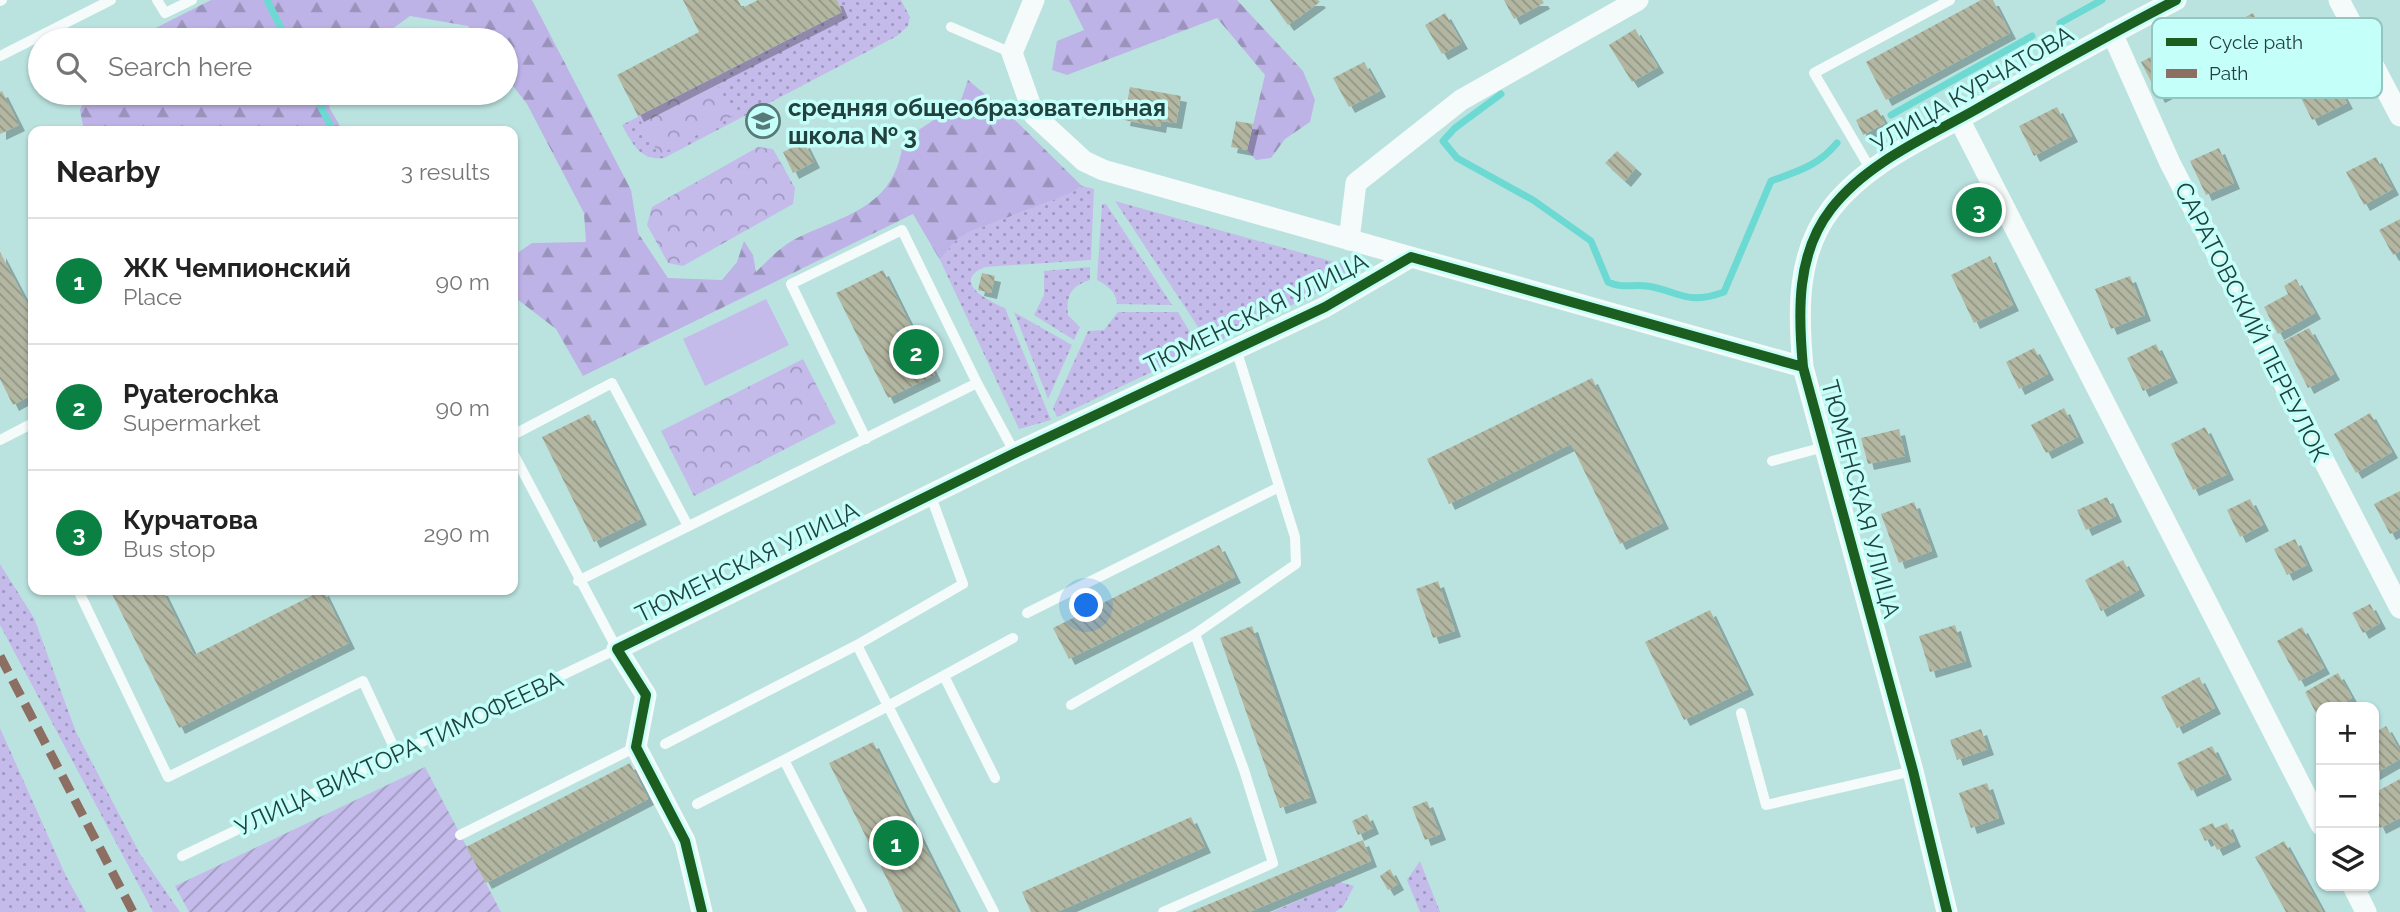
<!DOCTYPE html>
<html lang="en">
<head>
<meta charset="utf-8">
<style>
	:root { --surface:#fff; --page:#f6f6f6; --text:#222; --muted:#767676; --line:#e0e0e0; --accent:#0b8043 }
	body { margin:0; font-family:Raleway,sans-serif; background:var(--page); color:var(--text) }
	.controls { position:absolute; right:21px; bottom:21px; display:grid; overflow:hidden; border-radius:14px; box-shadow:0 2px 5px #0004 }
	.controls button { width:63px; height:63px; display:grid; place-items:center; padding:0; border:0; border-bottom:2px solid var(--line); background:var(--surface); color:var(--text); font:35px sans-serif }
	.you { position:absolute; left:1087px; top:606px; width:24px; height:24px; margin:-18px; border:5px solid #fff; border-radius:50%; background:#1a73e8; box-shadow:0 0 0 10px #1a73e833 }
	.badge { display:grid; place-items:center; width:46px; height:46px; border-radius:50%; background:var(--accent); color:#fff; font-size:23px; font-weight:700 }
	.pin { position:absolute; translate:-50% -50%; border:4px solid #fff; box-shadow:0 2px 7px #0006 }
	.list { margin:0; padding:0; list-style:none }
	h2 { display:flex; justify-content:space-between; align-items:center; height:91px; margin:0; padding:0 28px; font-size:30px }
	h2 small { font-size:23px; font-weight:400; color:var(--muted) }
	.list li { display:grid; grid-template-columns:46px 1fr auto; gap:21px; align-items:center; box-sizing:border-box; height:126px; padding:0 28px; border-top:2px solid var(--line) }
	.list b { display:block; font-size:26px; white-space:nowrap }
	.list p { margin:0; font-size:23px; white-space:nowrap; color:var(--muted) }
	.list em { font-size:23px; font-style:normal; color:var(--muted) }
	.icon { flex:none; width:38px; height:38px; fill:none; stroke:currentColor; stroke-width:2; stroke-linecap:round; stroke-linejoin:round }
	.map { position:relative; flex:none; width:2400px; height:912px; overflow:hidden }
	.search { position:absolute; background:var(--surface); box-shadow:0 2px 5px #0004; left:28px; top:28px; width:490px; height:77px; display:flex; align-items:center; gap:18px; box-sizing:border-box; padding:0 24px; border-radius:38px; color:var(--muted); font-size:26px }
	.panel { position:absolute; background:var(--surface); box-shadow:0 2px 5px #0004; left:28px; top:126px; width:490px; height:469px; border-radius:14px }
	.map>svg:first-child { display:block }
	.grass { fill:url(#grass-dots) }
	.forest { fill:url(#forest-firs) }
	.park { fill:url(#park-crowns) }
	.garden { fill:url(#garden-furrows) }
	.pitch { fill:#c4bbeb }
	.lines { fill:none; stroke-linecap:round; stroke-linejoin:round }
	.stream { stroke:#6dd9d3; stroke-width:7 }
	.building { fill:url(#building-back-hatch); filter:url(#shadow) }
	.service { stroke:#f5fbfa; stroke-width:10 }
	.minor { stroke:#f5fbfa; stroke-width:21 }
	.quiet { stroke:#8d6e63; stroke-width:9; stroke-dasharray:18 9; stroke-linecap:butt }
	.cycleway-casing { stroke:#c4fff9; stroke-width:15 }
	.cycleway { stroke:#1b5e20; stroke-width:10 }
	.labels { text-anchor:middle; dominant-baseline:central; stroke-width:7; stroke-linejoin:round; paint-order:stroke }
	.street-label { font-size:24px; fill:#21403e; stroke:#c4fff9 }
	.poi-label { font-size:24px; font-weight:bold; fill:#21403e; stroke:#c4fff9; text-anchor:start }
	.key { fill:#c4fff9; stroke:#93c6c1; stroke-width:2 }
	.key-label { font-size:19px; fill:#21403e }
</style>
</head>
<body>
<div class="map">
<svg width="2400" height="912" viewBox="0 0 2400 912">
	<defs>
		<pattern id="grass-dots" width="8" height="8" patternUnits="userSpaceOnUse" patternTransform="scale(1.75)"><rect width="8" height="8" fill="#c4bbeb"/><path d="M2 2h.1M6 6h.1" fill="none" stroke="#9f99c0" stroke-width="1.8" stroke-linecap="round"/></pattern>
		<pattern id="forest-firs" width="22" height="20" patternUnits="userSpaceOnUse" patternTransform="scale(1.75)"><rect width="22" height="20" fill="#beb3e6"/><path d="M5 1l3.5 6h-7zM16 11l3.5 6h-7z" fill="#9a93bc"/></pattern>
		<pattern id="park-crowns" width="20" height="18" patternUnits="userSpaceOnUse" patternTransform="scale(1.75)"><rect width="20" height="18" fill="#c4bbeb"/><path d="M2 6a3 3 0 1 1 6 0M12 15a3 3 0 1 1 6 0" fill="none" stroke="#9f99c0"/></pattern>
		<pattern id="garden-furrows" width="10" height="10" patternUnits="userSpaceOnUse" patternTransform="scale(1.75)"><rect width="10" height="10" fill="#c4bbeb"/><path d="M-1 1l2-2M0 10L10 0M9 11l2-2" fill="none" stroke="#9f99c0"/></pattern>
		<pattern id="building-back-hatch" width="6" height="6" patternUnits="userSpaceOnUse" patternTransform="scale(1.75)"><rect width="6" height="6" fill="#b3b7a1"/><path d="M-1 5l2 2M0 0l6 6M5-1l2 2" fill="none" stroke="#919685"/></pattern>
		<filter id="shadow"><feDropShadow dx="6" dy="6" stdDeviation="0" flood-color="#0004"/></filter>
	</defs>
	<rect width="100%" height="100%" fill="#bae3e0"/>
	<path class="grass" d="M 837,0 L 901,0 L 910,17 L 908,26 L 897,36 L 664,158 C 640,161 632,143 622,125 L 842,12 Z
		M 1082,186 L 1094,189 L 1091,260 L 985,267 C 949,282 991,302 1005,308 L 1051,420 L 1019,429 L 940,260 L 956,240 L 969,232 L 1069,194 Z
		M 1115,201 L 1356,268 L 1319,292 L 1210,345 Z
		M 1102,204 L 1106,204 L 1172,305 L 1117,304 C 1116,291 1108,286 1097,280 Z
		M 1090,267 L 1090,280 C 1071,286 1066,295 1068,315 L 1080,327 L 1074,340 L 1034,315 L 1044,295 L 1044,271 Z
		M 1014,312 L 1072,345 L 1048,399 Z
		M 1118,312 L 1178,312 L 1200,349 L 1057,417 L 1053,408 L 1088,331 L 1104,330 Z
		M 0,564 L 34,618 L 76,732 L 140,854 L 180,912 L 153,912 L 0,625 Z
		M 0,728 L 66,876 L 86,912 L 0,912 Z
		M 1420,861 L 1440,912 L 1420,912 L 1407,880 Z
		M 1340,882 L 1354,886 L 1343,907 L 1335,912 L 1272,912 Z"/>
	<path class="forest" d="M 211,0 L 532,0 L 631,190 L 638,233 L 668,278 L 722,280 L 737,262 L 744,241 L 753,255 L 756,272 C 769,259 782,245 799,237 C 849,214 897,205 903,140 L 960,103 L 968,80 L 1011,116 L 1082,186 L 1069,194 L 969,232 L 956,240 L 940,260 L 913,214 L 583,376 L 556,329 L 513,296 L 513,256 L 532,243 L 586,242 L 584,213 L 527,104 L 506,77 L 506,40 L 478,40 L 468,26 L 410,16 L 377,40 L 132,40 Z
		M 1069,0 L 1237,0 L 1303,71 L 1315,100 L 1310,122 L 1285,139 L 1271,158 L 1256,160 L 1247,150 L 1265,75 L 1217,18 L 1067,75 L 1052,70 L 1057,41 L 1084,30 Z
		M 88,93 L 333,93 L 329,107 L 343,131 L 84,131 L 80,110 Z"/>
	<path class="park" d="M 713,78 L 735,115 L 659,155 L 638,116 Z
		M 758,147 L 773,149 L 795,188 L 793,204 L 683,266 L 668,263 L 647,225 L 652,207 Z
		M 803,359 L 836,423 L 694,496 L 661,431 Z"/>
	<path class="garden" d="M 425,767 L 501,912 L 189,912 L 175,886 Z"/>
	<path class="pitch" d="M 766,299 L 789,345 L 705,386 L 683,339 Z"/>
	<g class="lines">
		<path class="stream" d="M 267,0 L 287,40
			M 2060,23 L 2102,0
			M 314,93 L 333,131
			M 1501,94 L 1455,128 L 1443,141 L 1457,158 L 1533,200 L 1591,241 L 1608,282 C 1623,289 1632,284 1647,286 C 1680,291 1686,306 1724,292 L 1771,181 C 1798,171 1818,166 1837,143
			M 1891,115 L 2032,36"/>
	</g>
	<path class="building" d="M 683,0 L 738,0 L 742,8 L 758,0 L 837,0 L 842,12 L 638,116 L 617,75 L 699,32 Z
		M 1270,0 L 1318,0 L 1320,2 L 1288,25 Z
		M 1504,0 L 1542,0 L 1544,3 L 1514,19 Z
		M 1981,0 L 1993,0 L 2010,33 L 1886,100 L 1866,62 Z
		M 1445,13 L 1462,43 L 1442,54 L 1425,25 Z
		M 2253,13 L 2269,45 L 2235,62 L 2219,31 Z
		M 1635,29 L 1658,67 L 1632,82 L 1609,45 Z
		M 2186,39 L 2204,74 L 2159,97 L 2141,62 Z
		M 2317,45 L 2347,103 L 2312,120 L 2283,62 Z
		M 1364,62 L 1380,91 L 1349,107 L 1333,78 Z
		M 1130,87 L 1181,96 L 1176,123 L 1161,121 L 1160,127 L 1124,120 Z
		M 2,91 L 19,125 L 0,134 L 0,92 Z
		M 2057,107 L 2072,136 L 2034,156 L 2019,126 Z
		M 1877,109 L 1885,123 L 1863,135 L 1856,120 Z
		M 1236,121 L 1253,124 L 1247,150 L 1231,147 Z
		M 804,142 L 814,162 L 793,173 L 783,152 Z
		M 2219,148 L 2234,183 L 2206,195 L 2190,161 Z
		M 1617,151 L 1636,168 L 1625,181 L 1605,163 Z
		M 2376,157 L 2393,189 L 2364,205 L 2346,172 Z
		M 2400,219 L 2400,251 L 2393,255 L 2379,230 Z
		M 0,252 L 33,315 L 33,394 L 13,405 L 0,379 Z
		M 1990,256 L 2013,305 L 1974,323 L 1951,275 Z
		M 883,270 L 935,375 L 888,398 L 836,293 Z
		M 982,273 L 995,276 L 991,293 L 978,290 Z
		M 2130,276 L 2145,315 L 2111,329 L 2095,289 Z
		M 2296,279 L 2315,313 L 2278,334 L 2264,307 L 2288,294 L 2284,286 Z
		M 2309,328 L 2334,374 L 2308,388 L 2284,341 Z
		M 2156,344 L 2172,377 L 2143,391 L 2127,358 Z
		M 2034,348 L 2048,374 L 2019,389 L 2006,362 Z
		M 1592,378 L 1663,523 L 1620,544 L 1571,444 L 1449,504 L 1427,459 Z
		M 2064,408 L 2078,437 L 2046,453 L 2031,425 Z
		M 2370,413 L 2392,452 L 2356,473 L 2334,434 Z
		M 589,414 L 641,519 L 594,542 L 542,437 Z
		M 2205,427 L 2228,474 L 2193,490 L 2171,444 Z
		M 1899,429 L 1905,456 L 1868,464 L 1861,438 Z
		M 2400,491 L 2400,529 L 2390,534 L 2374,504 Z
		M 2107,497 L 2116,516 L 2086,530 L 2077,510 Z
		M 2250,499 L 2263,525 L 2240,537 L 2227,510 Z
		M 1914,502 L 1932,551 L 1899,563 L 1881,514 Z
		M 2295,539 L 2307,565 L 2287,575 L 2274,549 Z
		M 1219,545 L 1235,577 L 1069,659 L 1053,628 Z
		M 2123,560 L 2139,590 L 2101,611 L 2085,580 Z
		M 1438,581 L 1455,631 L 1433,638 L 1416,589 Z
		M 110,590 L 162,590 L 194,655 L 323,590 L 349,643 L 179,728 Z
		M 2370,604 L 2380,623 L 2363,633 L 2352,613 Z
		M 1710,610 L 1748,689 L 1684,720 L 1645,642 Z
		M 1955,625 L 1966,661 L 1930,672 L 1919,636 Z
		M 1252,626 L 1311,797 L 1280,808 L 1220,638 Z
		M 2302,627 L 2324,668 L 2299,681 L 2277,641 Z
		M 2338,673 L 2352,698 L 2336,707 L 2321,707 L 2318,717 L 2305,692 Z
		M 2199,677 L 2215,708 L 2177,728 L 2161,697 Z
		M 2386,726 L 2400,751 L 2400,759 L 2374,774 L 2374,733 Z
		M 1981,729 L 1988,749 L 1957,760 L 1950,740 Z
		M 873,742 L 931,859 L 958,912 L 903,912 L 888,881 L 829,763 Z
		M 2212,746 L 2226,774 L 2191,791 L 2177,763 Z
		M 630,763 L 648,799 L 486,883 L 466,847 Z
		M 2400,779 L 2400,818 L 2380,828 L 2374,815 L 2374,793 Z
		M 1987,783 L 1999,818 L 1971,828 L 1959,793 Z
		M 1427,801 L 1440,834 L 1425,840 L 1412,807 Z
		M 1367,814 L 1373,828 L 1358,835 L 1352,821 Z
		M 1191,817 L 1205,847 L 1057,912 L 1031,912 L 1022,892 Z
		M 2213,823 L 2215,828 L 2227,823 L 2235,841 L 2217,850 L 2211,838 L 2205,841 L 2199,829 Z
		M 1363,840 L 1371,861 L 1249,912 L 1190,912 Z
		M 2284,841 L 2307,883 L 2323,912 L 2286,912 L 2255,857 Z
		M 1390,869 L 1398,884 L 1388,890 L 1380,876 Z"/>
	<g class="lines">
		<path class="service" d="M 157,0 L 165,13 L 192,0
			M 0,1 L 2,0
			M 951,27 L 1012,53
			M 0,56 L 111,0
			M 1871,170 L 1814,73 L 1950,0
			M 513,435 L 612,383 L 688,526
			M 866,439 L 791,284 L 902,230 L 977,383
			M 0,440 L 33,423
			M 1772,461 L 1824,447
			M 578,581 L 977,383 L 1015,453
			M 78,590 L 168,777 L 363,681 L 397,754
			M 1027,613 L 1279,487
			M 857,645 L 888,706 L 784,760 L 862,912
			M 944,676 L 995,778
			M 1071,705 L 1195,634
			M 1741,713 L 1766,805 L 1913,771
			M 665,744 L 857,645 L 963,584 L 930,494
			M 697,804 L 784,760
			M 460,835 L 636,747
			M 182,856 L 617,649 L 513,453
			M 994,912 L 888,706 L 1013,638
			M 1163,912 L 1273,863 L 1244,770 L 1195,634 L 1296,564 L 1295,537 L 1236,349"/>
		<path class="minor" d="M 1034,0 L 1012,53 L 1034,115 L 1084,161 L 1103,170 L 1411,257
			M 2339,0 L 2400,116
			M 2112,33 L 2170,163 L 2400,608
			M 1959,119 L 2321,825
			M 1349,240 L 1356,183 L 1461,100 L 1638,0
			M 2353,886 L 2366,912
			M 702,912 L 685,841 L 636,747 L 646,695 L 617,649 L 1015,453 L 1325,307 L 1411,257 L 1803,367
			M 1947,912 L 1913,771 L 1803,367 C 1798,313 1796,254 1831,209 C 1866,163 1927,137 1975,110 C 2042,72 2108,35 2176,0"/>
		<path class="quiet" d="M 0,656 L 133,912"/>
		<g class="cycleway-casing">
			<path id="cycleway" d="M 702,912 L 685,841 L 636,747 L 646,695 L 617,649 L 1015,453 L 1325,307 L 1411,257 L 1803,367
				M 1947,912 L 1913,771 L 1803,367 C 1798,313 1796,254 1831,209 C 1866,163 1927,137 1975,110 C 2042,72 2108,35 2176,0"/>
		</g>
		<use href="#cycleway" class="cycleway"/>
	</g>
	<defs>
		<g id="school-ring" transform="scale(1.75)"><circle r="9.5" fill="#c4fff9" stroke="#577977" stroke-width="1.5"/><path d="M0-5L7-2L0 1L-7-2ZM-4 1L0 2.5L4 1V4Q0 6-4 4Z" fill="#577977"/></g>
	</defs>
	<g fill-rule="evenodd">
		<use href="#school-ring" x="763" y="121"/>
	</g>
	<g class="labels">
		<g class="street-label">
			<text transform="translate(1972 89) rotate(-30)">УЛИЦА КУРЧАТОВА</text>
			<text transform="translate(1256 313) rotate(-26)">ТЮМЕНСКАЯ УЛИЦА</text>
			<text transform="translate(2252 322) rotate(63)">САРАТОВСКИЙ ПЕРЕУЛОК</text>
			<text transform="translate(1861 499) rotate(75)">ТЮМЕНСКАЯ УЛИЦА</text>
			<text transform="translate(747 562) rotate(-26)">ТЮМЕНСКАЯ УЛИЦА</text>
			<text transform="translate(399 753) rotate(-25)">УЛИЦА ВИКТОРА ТИМОФЕЕВА</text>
		</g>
		<g class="poi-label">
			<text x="788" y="107">средняя общеобразовательная<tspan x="788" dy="28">школа № 3</tspan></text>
		</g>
	</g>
	<rect x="2152" y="18" width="230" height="80" rx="10" class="key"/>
	<rect x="2166" y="38" width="31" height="8" fill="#1b5e20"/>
	<rect x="2166" y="69" width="31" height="9" fill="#8d6e63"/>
	<g class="key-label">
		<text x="2209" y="49">Cycle path</text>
		<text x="2209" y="80">Path</text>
	</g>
</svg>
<div class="controls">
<button>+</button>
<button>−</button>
<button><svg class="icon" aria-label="layers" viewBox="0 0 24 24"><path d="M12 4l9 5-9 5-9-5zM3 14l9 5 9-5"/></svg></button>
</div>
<div class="you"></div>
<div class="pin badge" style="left:896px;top:843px">1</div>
<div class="pin badge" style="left:916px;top:352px">2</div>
<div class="pin badge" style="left:1979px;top:210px">3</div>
<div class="search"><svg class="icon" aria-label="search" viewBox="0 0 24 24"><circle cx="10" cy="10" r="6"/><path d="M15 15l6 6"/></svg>Search here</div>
<section class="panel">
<h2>Nearby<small>3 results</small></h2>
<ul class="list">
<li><span class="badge">1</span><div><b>ЖК Чемпионский</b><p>Place</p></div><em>90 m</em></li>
<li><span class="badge">2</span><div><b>Pyaterochka</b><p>Supermarket</p></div><em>90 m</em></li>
<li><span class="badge">3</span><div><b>Курчатова</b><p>Bus stop</p></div><em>290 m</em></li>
</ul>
</section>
</div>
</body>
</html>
